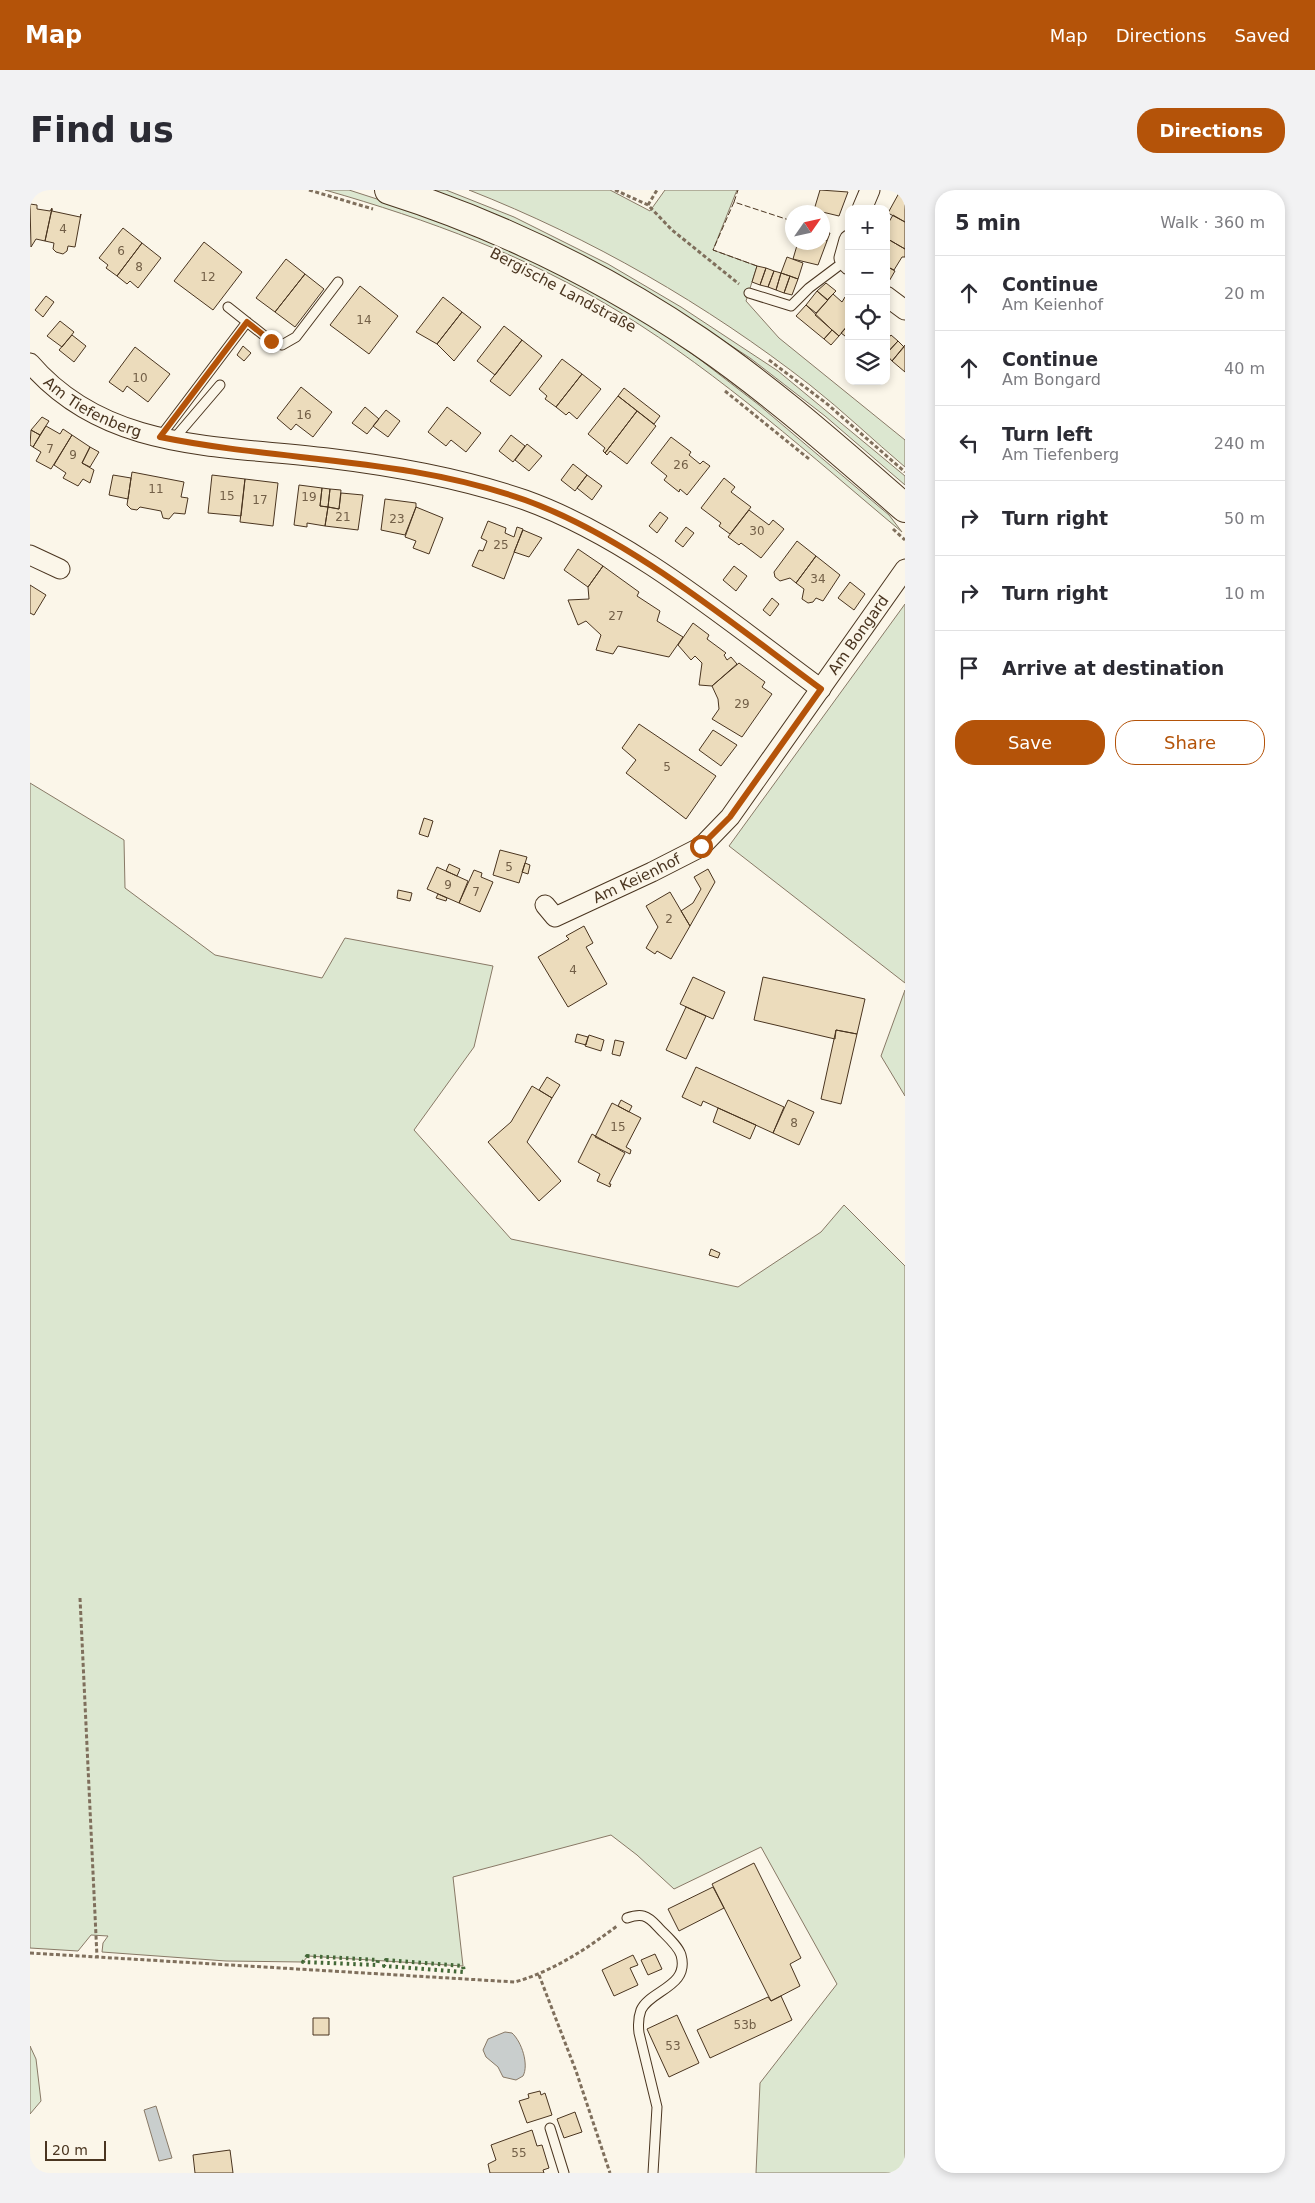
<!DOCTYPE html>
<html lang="en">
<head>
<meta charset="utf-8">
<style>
	:root { --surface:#fff; --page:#f2f2f3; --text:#2b2b33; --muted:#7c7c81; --line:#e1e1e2; --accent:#b45309 }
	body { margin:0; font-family:"DejaVu Sans",sans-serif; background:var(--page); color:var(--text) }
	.controls { position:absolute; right:15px; top:15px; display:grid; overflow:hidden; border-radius:10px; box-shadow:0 2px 8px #0003 }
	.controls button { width:45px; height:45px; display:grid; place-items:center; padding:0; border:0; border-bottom:1px solid var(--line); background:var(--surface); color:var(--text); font:25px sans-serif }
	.compass { position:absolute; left:755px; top:15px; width:45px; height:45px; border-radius:50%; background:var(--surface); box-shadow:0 2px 8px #0003; rotate:56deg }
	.scale { position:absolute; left:15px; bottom:12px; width:61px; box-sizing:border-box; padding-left:5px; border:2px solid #4a3520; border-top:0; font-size:14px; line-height:18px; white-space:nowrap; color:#4a3520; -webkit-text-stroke:4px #fbf6e9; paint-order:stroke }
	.stop { position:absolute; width:15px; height:15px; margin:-11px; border:4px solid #b45309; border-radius:50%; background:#fff }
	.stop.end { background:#b45309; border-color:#fff; box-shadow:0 1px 5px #0008 }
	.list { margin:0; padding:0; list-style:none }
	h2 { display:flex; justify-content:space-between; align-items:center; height:65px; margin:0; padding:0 20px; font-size:21px }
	h2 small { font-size:16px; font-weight:400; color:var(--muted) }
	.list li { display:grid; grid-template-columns:32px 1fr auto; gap:15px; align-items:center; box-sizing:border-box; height:75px; padding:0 20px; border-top:1px solid var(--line) }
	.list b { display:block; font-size:19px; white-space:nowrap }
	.list p { margin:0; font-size:16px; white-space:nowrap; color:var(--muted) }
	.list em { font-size:16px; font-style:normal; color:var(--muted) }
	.actions { display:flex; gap:10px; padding:15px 20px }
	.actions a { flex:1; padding:11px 0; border:1px solid var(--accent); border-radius:20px; text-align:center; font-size:18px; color:var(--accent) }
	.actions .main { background:var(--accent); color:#fff }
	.icon { flex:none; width:28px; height:28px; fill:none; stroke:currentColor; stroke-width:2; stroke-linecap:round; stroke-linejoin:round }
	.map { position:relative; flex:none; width:875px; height:1983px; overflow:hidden; border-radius:20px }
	header { display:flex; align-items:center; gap:30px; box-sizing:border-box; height:70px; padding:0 25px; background:var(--accent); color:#fff }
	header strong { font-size:24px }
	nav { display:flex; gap:28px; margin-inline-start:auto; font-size:18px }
	.intro { display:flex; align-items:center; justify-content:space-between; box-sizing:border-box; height:120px; padding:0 30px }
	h1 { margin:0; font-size:35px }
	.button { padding:12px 22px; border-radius:20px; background:var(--accent); color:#fff; font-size:18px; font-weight:700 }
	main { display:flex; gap:30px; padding:0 30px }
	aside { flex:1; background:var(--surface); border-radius:20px; box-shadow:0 2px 8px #0003 }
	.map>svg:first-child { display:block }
	.green { fill:#dce7d0; stroke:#887966 }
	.water { fill:#c9cecd; stroke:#887966 }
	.building { fill:#ecdcbc; stroke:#4a3520 }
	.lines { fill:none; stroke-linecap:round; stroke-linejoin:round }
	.lane-casing { stroke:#4a3520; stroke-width:11 }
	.street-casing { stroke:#4a3520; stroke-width:21 }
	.primary-casing { stroke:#4a3520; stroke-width:30 }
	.path { stroke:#7f6f5c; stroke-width:3; stroke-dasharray:4 2.5; stroke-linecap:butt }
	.lane { stroke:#fbf6e9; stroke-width:9 }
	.street { stroke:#fbf6e9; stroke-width:19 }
	.primary { stroke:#fbf6e9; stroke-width:28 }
	.hedge { stroke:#436837; stroke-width:4; stroke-dasharray:2.5 4; stroke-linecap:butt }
	.fence { stroke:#4a3520; stroke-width:1; stroke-dasharray:6 2.5; stroke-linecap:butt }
	.route { stroke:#b45309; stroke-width:6 }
	.labels { text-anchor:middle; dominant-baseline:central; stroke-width:4; stroke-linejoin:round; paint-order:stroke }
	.number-label { font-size:12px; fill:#725f47 }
	.street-label { font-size:15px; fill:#4a3520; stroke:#fbf6e9 }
</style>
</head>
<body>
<header>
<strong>Map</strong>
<nav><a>Map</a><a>Directions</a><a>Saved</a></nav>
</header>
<div class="intro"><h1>Find us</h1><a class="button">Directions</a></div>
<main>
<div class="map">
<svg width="875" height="1983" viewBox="0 0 875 1983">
	<rect width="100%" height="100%" fill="#fbf6e9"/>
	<path class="green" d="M 295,0 L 319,0 L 412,30 L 538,86 L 607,126 L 668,168 L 729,215 L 859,325 L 872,342 C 781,266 692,185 591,123 C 500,67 397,29 295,0 Z
		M 394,0 L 416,0 L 484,27 L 578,74 L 651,117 L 748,181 L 875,286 L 875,295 L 795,226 L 720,168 L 648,121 Z
		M 439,0 L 580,0 L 620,21 L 635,0 L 707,0 L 683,60 L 727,76 L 716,111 L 749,148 L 875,250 L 875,277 C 843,250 813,221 780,195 C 676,114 561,48 439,0 Z
		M 875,414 L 875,793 L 699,656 Z
		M 0,593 L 94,650 L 95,698 L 185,765 L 292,788 L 315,748 L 463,776 L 444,857 L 384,940 L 481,1049 L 708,1097 L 791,1042 L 814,1015 L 875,1076 L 875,1983 L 726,1983 L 730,1893 L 807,1794 L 731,1657 L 644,1699 L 607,1665 L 581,1645 L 423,1687 L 433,1776 L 278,1766 L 273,1772 L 196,1771 L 72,1762 L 73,1753 L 78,1746 L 61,1745 L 48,1761 L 0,1758 Z
		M 875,800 L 875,906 L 851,866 Z
		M 0,1856 L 6,1869 L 11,1911 L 0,1924 Z"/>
	<path class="water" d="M 475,1842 L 482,1843 C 492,1852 499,1875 493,1886 L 486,1890 L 473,1887 L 468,1877 L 456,1867 L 453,1860 L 458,1849 Z
		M 126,1916 L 142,1968 L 129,1971 L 114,1920 Z"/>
	<path class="building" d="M 790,0 L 818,2 L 809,26 L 784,20 Z
		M 869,3 L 875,6 L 875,32 L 858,23 Z
		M 0,14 L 7,15 L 7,19 L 20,21 L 22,18 L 15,51 L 6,49 L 1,57 Z
		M 22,19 L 22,21 L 50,27 L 51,24 L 45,57 L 38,56 L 37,61 L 33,64 L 26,62 L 23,59 L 24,53 L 15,51 Z
		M 863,25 L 875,32 L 875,59 L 856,48 L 856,37 Z
		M 93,38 L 112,53 L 87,86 L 76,78 L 78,75 L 69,68 Z
		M 792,41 L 800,43 L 797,51 L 792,49 Z
		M 856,48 L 875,59 L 875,67 L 872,67 L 864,80 L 856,76 Z
		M 792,49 L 797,51 L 788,75 L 763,69 L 768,52 L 792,52 Z
		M 174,52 L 212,82 L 183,120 L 144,91 Z
		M 112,53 L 131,68 L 108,98 L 100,91 L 97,94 L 87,86 Z
		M 757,67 L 773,73 L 768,89 L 751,83 Z
		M 256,69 L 275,84 L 245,122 L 226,108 Z
		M 727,76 L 736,78 L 730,95 L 722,92 Z
		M 856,76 L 865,81 L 858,93 L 856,92 Z
		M 736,78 L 744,81 L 738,97 L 730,95 Z
		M 744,81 L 751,83 L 746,100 L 738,97 Z
		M 751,83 L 760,86 L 754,103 L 746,100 Z
		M 275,84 L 294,99 L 265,137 L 245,122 Z
		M 760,86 L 768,89 L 762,105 L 754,103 Z
		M 796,93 L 806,101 L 797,110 L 787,101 Z
		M 330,96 L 368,126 L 339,164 L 300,135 Z
		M 787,101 L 798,110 L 786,123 L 776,115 Z
		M 803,104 L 812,112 L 815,107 L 819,111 L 819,134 L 809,146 L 785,125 Z
		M 16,106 L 24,112 L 13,127 L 5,120 Z
		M 413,107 L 432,122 L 407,154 L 386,142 Z
		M 776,115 L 802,140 L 794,149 L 766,126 Z
		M 432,122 L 451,137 L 424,171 L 407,154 Z
		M 30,131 L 44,142 L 32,157 L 17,146 Z
		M 819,134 L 819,149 L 811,143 Z
		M 474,136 L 492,150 L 465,185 L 447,171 Z
		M 802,140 L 809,146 L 801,155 L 794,149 Z
		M 42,145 L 56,156 L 44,172 L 29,160 Z
		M 861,145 L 868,151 L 856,164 L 856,151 Z
		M 492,150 L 512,166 L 480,206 L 460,191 Z
		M 868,151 L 874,157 L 862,171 L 856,164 Z
		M 875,155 L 875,182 L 862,171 Z
		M 213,156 L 221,163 L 214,171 L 207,165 Z
		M 105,157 L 140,184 L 118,212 L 97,196 L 93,202 L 79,192 Z
		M 532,169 L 552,184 L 526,217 L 515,209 L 517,206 L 509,199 Z
		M 552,184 L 571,199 L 547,229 L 539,222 L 536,225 L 526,217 Z
		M 271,197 L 302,222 L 283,247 L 266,234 L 261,240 L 247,228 Z
		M 594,198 L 630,226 L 624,234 L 588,206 Z
		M 588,206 L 607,221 L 575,263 L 573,261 L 575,258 L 558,244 Z
		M 335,217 L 349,229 L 337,244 L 322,233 Z
		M 417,217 L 451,243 L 436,262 L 421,250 L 416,256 L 398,242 Z
		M 356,220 L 370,231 L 358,247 L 343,236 Z
		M 607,221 L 626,236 L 597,274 L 580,261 L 577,265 L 575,263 Z
		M 12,227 L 19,231 L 10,245 L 1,240 Z
		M 16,236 L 30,244 L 33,239 L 42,245 L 21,279 L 6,271 L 11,262 L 3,257 Z
		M 1,240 L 10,245 L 3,257 L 0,255 Z
		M 42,245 L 60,257 L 52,273 L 64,280 L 60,293 L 53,289 L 48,296 L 33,288 L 36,283 L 24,275 Z
		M 481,245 L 495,256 L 483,272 L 469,261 Z
		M 641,247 L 661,262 L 659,265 L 670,274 L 673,271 L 680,276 L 657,305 L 650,299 L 649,302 L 634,290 L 637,286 L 621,273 Z
		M 497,254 L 512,266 L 499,281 L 485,270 Z
		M 60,257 L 69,262 L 60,277 L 52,273 Z
		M 543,274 L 557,285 L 545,301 L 531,290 Z
		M 102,282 L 154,292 L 151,307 L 158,308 L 155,324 L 144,323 L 139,329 L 133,328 L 131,321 L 110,317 L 107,320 L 101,319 L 97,315 Z
		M 83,285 L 101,288 L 98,309 L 79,305 Z
		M 182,285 L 215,289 L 211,326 L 178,323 Z
		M 557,285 L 572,296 L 562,310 L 547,298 Z
		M 694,288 L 705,297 L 701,302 L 721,317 L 700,344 L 689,336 L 691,333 L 671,318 Z
		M 215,289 L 248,293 L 243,336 L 210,332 Z
		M 269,295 L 292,298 L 290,316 L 298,317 L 295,336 L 277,333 L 277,337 L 264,335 Z
		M 292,298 L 300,299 L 298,317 L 290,316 Z
		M 300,299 L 311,300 L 309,319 L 298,317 Z
		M 311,303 L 333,305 L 328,340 L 295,336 L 298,317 L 309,319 Z
		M 355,309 L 386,313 L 386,317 L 375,345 L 351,340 Z
		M 386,317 L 413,328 L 399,364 L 383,358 L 386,351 L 375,347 Z
		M 719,320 L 739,335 L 743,330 L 754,339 L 731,368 L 711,353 L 709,355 L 698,347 Z
		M 630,322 L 638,328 L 627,343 L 619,336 Z
		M 458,331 L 476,338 L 475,343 L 484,347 L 487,337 L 493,339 L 474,389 L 442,376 L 449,360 L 453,361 L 457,351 L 451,348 Z
		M 656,337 L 664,343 L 653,357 L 645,351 Z
		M 493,340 L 512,348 L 499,367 L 484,362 Z
		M 767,351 L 786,366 L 766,393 L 760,388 L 750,391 L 745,387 L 744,382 Z
		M 548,359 L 573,376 L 558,397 L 534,380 Z
		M 786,366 L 810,385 L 793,411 L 786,408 L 783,412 L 778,413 L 772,409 L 774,399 L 766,393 Z
		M 573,376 L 609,402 L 607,406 L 630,421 L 627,431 L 653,447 L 639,467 L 588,456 L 583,464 L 566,460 L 571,445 L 556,431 L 548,435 L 538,410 L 559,409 L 558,397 Z
		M 704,376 L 717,386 L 706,401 L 693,390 Z
		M 820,392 L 835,404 L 824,420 L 808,408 Z
		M 0,395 L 16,405 L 4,425 L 0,423 Z
		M 742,408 L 749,414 L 740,426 L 733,420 Z
		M 663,433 L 679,445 L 677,449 L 696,463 L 694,465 L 697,470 L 701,467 L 707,474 L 682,496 L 669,495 L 672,473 L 665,466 L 661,470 L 648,455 Z
		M 709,473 L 735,492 L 732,497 L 742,504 L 712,547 L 682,529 L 689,519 L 688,509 L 682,496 Z
		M 609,534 L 686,586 L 656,629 L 596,583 L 606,570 L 592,558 Z
		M 683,540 L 707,555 L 691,576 L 669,560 Z
		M 394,628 L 403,631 L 398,647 L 389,644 Z
		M 470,660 L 497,667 L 489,693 L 463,685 Z
		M 495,673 L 500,675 L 498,684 L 492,682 Z
		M 419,674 L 430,679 L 427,686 L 416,681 Z
		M 407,677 L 438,691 L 429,713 L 397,699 Z
		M 678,679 L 685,692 L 660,736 L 651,721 L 663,713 L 671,699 L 664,687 Z
		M 444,680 L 452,683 L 451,687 L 463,692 L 450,722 L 429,713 Z
		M 368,700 L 382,703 L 380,711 L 367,708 Z
		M 640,702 L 660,736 L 641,769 L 627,761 L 625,764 L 616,758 L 628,737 L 616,716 Z
		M 408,704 L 417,708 L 416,711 L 406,708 Z
		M 554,736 L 563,753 L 556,757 L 577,794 L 538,817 L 508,767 L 539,749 L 536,746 Z
		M 663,787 L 695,802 L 683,829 L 650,814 Z
		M 733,787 L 835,809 L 827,844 L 806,840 L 805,849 L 724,830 Z
		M 656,817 L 676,826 L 656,869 L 636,860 Z
		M 806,840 L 827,844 L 811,914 L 791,909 Z
		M 547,844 L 558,847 L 556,855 L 545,852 Z
		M 559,845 L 574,850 L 571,861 L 555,856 Z
		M 585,850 L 594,852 L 590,866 L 582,864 Z
		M 666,877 L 754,917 L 743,943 L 673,911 L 671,916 L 652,907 Z
		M 517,887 L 530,895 L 522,908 L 509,900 Z
		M 502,896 L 522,908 L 497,952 L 531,991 L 509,1011 L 458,952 L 481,932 Z
		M 591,910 L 602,916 L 599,922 L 588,916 Z
		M 758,910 L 784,922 L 769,955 L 743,943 Z
		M 582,913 L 611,928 L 596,957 L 601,960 L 600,964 L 565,947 Z
		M 688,918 L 726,935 L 720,949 L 683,932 Z
		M 562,944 L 595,963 L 579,994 L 581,994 L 580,997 L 567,991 L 570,984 L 548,972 Z
		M 681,1059 L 690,1063 L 688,1068 L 679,1065 Z
		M 724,1673 L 771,1768 L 760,1774 L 770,1796 L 741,1811 L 682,1694 Z
		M 683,1697 L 694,1718 L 649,1741 L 638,1719 Z
		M 625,1764 L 632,1779 L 618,1785 L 611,1770 Z
		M 603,1765 L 608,1775 L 600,1778 L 608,1795 L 584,1806 L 572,1780 Z
		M 751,1806 L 762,1830 L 680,1868 L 667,1840 L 738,1807 L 741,1811 Z
		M 647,1825 L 669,1873 L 639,1887 L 617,1839 Z
		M 283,1828 L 299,1828 L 299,1845 L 283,1845 Z
		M 510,1901 L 511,1905 L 515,1903 L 522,1925 L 497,1933 L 489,1911 L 499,1908 L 498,1904 Z
		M 545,1922 L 552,1942 L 534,1948 L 527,1929 Z
		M 502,1940 L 507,1956 L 512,1955 L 519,1978 L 513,1980 L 514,1983 L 460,1983 L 458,1974 L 466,1970 L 461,1955 Z
		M 200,1960 L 203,1983 L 165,1983 L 163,1965 Z"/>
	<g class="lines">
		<g class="lane-casing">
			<path id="lane" d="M 719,103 L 761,116 L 779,98 L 815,71
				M 198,117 L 241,151 L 252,155 L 266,147 L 308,92
				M 130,247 L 217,132
				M 143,250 L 190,195
				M 597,1728 C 611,1723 617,1725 627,1736 C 634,1744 648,1755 651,1765 C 660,1797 620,1800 611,1820 C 608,1828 608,1835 609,1843 L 627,1917 L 623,1983
				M 520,1938 L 534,1983"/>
		</g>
		<g class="street-casing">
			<g id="street">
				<path d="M 832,19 L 840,0"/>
				<path d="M 819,50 L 814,68 L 819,75"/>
				<path d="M 856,106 L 875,120"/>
				<path id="s1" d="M 0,173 C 76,262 191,255 297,268 C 364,276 431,288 495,310 C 601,348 701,433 791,499"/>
				<path d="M 0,365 L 30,379"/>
				<path id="s2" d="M 515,715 L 525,727 L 622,682 L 671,657 L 700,627 L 875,379"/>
			</g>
		</g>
		<g class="primary-casing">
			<path id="primary" d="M 359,0 C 469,35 573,86 669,151 C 742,201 808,260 875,318"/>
		</g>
		<path class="path" d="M 279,0 L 343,19
			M 585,0 L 618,15 L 642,40 L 709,94
			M 618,15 L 627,0
			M 739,170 L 796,213 L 875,282
			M 695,201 L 779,269
			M 863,339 L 875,350
			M 50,1408 L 67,1767
			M 0,1763 L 485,1792 C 523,1781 555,1760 587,1736
			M 509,1785 L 546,1881 L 580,1983"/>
		<use href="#lane" class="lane"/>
		<use href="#street" class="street"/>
		<use href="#primary" class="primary"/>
		<path class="hedge" d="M 277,1766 L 348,1770 L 347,1775 L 273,1772 Z
			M 356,1770 L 433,1776 L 434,1782 L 354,1776 Z"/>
		<path class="fence" d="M 704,12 L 708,0
			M 727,76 L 683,60 L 704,12 L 762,31"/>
	</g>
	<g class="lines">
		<path class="route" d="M 241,151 L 217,132 L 130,247 C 253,272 374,267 495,310 C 600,348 701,433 791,499 L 700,627 L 671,656"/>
	</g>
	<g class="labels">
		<g class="number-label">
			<text x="33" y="39">4</text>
			<text x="91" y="61">6</text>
			<text x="109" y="77">8</text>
			<text x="178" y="87">12</text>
			<text x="334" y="130">14</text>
			<text x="110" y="188">10</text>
			<text x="274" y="225">16</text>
			<text x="20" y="259">7</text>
			<text x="43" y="265">9</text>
			<text x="651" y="275">26</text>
			<text x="126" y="299">11</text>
			<text x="197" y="306">15</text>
			<text x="279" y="307">19</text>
			<text x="230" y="310">17</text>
			<text x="313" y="327">21</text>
			<text x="367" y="329">23</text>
			<text x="727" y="341">30</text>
			<text x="471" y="355">25</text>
			<text x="788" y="389">34</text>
			<text x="586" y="426">27</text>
			<text x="712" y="514">29</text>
			<text x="637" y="577">5</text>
			<text x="479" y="677">5</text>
			<text x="418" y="695">9</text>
			<text x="446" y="702">7</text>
			<text x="639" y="729">2</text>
			<text x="543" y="780">4</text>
			<text x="764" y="933">8</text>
			<text x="588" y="937">15</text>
			<text x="715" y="1835">53b</text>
			<text x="643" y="1856">53</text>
			<text x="489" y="1963">55</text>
		</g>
		<g class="street-label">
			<text transform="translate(533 100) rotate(28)">Bergische Landstraße</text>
			<text stroke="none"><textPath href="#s1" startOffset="78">Am Tiefenberg</textPath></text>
			<text stroke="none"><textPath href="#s2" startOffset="442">Am Bongard</textPath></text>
			<text stroke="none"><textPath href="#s2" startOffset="106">Am Keienhof</textPath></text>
		</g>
	</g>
</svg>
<div class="controls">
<button>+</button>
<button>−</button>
<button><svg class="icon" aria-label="locate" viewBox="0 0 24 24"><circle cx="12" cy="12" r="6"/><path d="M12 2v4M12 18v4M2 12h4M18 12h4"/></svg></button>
<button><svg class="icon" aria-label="layers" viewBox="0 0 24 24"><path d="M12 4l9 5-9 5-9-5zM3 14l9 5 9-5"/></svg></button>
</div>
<svg class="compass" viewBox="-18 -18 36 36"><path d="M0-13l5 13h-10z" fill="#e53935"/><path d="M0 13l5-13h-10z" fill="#7c7c81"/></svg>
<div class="scale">20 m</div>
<div class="stop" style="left:671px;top:656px"></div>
<div class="stop end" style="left:241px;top:151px"></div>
</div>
<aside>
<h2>5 min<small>Walk · 360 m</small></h2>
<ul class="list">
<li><svg class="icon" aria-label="ahead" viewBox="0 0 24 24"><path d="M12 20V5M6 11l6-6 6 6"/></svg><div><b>Continue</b><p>Am Keienhof</p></div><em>20 m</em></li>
<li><svg class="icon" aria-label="ahead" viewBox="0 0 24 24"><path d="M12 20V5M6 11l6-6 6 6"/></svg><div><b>Continue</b><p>Am Bongard</p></div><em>40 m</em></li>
<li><svg class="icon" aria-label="left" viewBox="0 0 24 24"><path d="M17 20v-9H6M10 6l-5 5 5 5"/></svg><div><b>Turn left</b><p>Am Tiefenberg</p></div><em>240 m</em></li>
<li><svg class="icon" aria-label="right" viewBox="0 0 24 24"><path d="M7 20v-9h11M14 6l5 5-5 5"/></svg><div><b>Turn right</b></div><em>50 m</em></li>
<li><svg class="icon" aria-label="right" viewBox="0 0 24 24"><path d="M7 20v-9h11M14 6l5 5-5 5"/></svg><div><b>Turn right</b></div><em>10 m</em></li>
<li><svg class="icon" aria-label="arrive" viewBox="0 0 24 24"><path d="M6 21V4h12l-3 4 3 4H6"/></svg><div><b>Arrive at destination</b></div></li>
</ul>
<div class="actions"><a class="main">Save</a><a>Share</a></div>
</aside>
</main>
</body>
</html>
